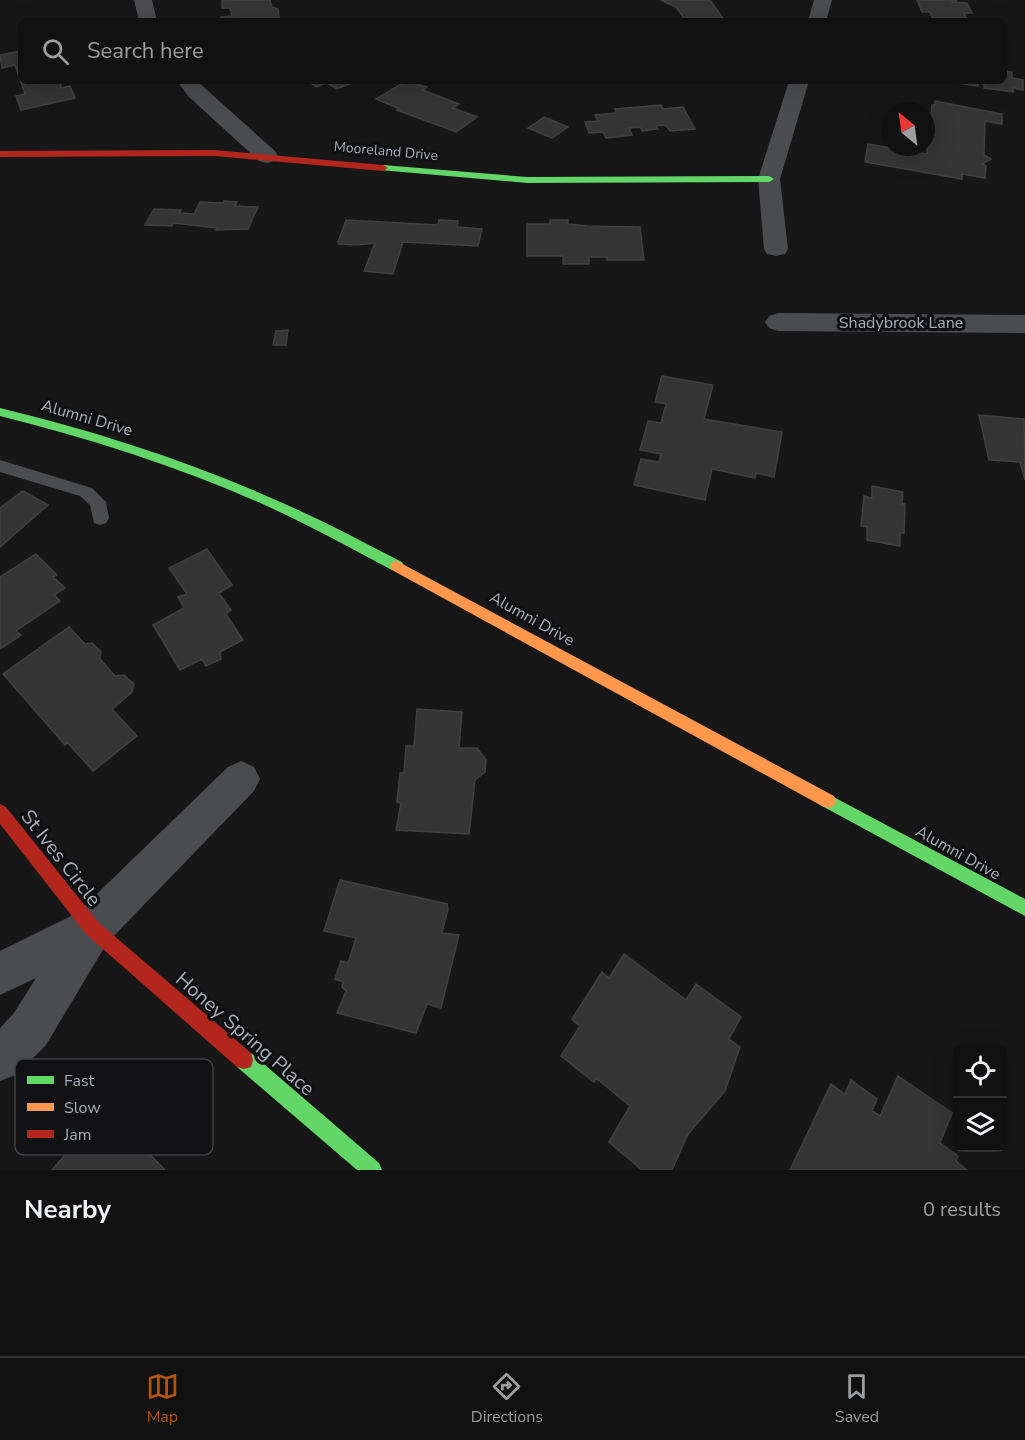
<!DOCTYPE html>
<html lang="en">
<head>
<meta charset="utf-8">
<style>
	:root { --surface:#111; --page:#1e1f1f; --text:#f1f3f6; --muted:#9c9d9f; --line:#303131; --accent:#b45309 }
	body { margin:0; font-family:"Nunito Sans",sans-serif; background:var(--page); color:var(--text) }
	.controls { position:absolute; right:18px; bottom:18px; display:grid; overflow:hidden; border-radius:9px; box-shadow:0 6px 24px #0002 }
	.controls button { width:54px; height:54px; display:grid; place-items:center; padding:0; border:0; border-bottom:2px solid var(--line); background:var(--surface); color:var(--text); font:30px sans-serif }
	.compass { position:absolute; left:881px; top:102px; width:54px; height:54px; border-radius:50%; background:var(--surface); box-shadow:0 6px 24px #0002; rotate:331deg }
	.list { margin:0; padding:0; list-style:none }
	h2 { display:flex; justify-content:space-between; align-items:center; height:78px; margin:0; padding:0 24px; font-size:26px }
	h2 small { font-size:20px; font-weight:400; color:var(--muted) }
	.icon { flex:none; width:33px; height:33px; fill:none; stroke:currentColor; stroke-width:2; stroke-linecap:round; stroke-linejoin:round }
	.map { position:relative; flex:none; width:1025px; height:1170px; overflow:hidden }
	.search { position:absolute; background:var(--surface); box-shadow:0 6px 24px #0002; left:18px; right:18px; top:18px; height:66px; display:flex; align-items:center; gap:15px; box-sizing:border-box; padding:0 21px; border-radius:9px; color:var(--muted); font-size:22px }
	.sheet { height:186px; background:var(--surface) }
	nav { display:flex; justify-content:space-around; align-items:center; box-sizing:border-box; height:84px; border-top:2px solid var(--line); background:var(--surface); font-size:16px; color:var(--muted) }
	nav a { display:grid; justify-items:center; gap:3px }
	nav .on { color:var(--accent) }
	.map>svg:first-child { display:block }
	.building { fill:#353536; stroke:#3f4043; stroke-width:1.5 }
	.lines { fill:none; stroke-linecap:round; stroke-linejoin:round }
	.lane { fill:#4b4c50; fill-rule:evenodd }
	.street { fill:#4b4c50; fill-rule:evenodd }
	.fast { fill:#63d668; fill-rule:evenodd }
	.slow { fill:#ff974d; fill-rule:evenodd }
	.jam { fill:#b3261e; fill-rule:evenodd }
	.labels { text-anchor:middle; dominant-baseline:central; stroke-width:6; stroke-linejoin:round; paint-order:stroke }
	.far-street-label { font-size:14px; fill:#a8adb8; stroke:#111113 }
	.street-label { font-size:16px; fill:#a8adb8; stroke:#111113 }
	.near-street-label { font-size:20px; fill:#a8adb8; stroke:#111113 }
	.key { fill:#111113; stroke:#3e4045; stroke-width:1.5 }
	.key-label { font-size:16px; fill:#a8adb8 }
</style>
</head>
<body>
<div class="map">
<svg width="1025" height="1170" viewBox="0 0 1025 1170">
	<rect width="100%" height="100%" fill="#171717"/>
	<path class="building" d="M 222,0 L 270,0 L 272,7 L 278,9 L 279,18 L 258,21 L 219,21 L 221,17 L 232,16 L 230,8 L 222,8 Z
		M 661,0 L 710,0 L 725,21 L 686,21 L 676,7 Z
		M 917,0 L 956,0 L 957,2 L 951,2 L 967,3 L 972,13 L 964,13 L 966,18 L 932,17 L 930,12 L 922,12 Z
		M 21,51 L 21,81 L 60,81 L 61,88 L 70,86 L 75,98 L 21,110 L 16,96 L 25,94 L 15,65 L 2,68 L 0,55 Z
		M 1004,71 L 1012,72 L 1012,78 L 1023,80 L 1023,90 L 1013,88 L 1013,92 L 984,88 L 984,84 L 979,83 L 978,86 L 949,82 L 1004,81 Z
		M 308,81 L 357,81 L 337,89 L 327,83 L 316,87 Z
		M 406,81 L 427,87 L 423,90 L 459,104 L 453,108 L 477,117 L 456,132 L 397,110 L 400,109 L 376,99 Z
		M 935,101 L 1002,114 L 1002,124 L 985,121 L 984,155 L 991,159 L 982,164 L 986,166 L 985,178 L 962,174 L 962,179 L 865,162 L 868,144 L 927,154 L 926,115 L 931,115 L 932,105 L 935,105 Z
		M 661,105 L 663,109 L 683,107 L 695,129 L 670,131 L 666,125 L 656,126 L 658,129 L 642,131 L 640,127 L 629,128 L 632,135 L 606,138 L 603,132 L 589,133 L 585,122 L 598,121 L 595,115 L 616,113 L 615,109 Z
		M 544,117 L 568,127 L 552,138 L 528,128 Z
		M 224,201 L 237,202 L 235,206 L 258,207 L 248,229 L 216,230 L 218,228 L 173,223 L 172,226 L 145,225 L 154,209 L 181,210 L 179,213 L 194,214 L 200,202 L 223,203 Z
		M 346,220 L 438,225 L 439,220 L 458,221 L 457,227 L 482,229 L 478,246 L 403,242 L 393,274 L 364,271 L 375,243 L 358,245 L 339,244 L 338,242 Z
		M 550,220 L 568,220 L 568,224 L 587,226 L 640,227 L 644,260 L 607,260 L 606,257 L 589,257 L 589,264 L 563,264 L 563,256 L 527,256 L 527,224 L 550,224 Z
		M 288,330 L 286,345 L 273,345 L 276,331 Z
		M 662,376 L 713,385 L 704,419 L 782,432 L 774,477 L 756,473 L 755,478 L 712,469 L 705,500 L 634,485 L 641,459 L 659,462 L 661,454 L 640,450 L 648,421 L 661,423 L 666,404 L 655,402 Z
		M 979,415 L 1024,419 L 1025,480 L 1020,462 L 989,460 Z
		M 872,486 L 903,492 L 902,504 L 905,504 L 904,533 L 900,533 L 900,546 L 867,540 L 867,527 L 861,526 L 864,496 L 872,498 Z
		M 23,491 L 48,505 L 0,547 L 0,508 Z
		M 207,549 L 232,585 L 219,593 L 231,610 L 226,614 L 243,640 L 220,652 L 221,659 L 206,666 L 202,659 L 180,670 L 153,625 L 184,608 L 178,597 L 187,594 L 169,568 Z
		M 36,554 L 57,575 L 53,577 L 65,588 L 54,595 L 60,601 L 16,631 L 21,635 L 0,649 L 0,577 Z
		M 69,627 L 85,644 L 92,643 L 101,652 L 100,659 L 115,676 L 124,675 L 134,684 L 132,692 L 112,709 L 137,736 L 93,771 L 67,742 L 65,745 L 3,674 Z
		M 417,709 L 462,712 L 459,748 L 477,748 L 486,760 L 485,772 L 475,780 L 469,834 L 396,830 L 401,803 L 397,802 L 400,773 L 404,773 L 406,746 L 414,746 Z
		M 340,880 L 447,904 L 448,909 L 442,933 L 459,935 L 441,1008 L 427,1004 L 416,1033 L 337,1013 L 346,991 L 342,987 L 343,982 L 335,979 L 341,961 L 348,963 L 356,938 L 324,931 Z
		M 624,954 L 686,1000 L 696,984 L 741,1017 L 729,1039 L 740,1047 L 725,1091 L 688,1134 L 672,1170 L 642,1170 L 609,1142 L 630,1106 L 596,1078 L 594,1082 L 561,1056 L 580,1026 L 572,1019 L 602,972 L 609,978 Z
		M 898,1076 L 952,1113 L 940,1143 L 958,1156 L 956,1161 L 967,1170 L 790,1170 L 831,1084 L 845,1094 L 851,1080 L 877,1099 L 872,1111 L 880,1116 Z
		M 109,1113 L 165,1170 L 52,1170 L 72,1147 L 74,1151 Z"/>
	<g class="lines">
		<path class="lane" d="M 0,460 L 92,488 L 106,502 L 109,518 L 106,523 L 100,525 L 94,523 L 90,505 L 80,496 L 0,472 Z"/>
		<path class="street" d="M 134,0 L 152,0 L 157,21 L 139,21 Z
			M 814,0 L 832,0 L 826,21 L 808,21 Z
			M 177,81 L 197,81 L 275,151 L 278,156 L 275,161 L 267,163 L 259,161 L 189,97 Z
			M 789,81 L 809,81 L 780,179 L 788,249 L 785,254 L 776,256 L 767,254 L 764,249 L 758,179 Z
			M 778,313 L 1025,315 L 1025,333 L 778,331 L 769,328 L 765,322 L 769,316 Z
			M 241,761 L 254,767 L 260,779 L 254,791 L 107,943 L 46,1045 L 16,1075 L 0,1081 L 0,1028 L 14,1013 L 36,978 L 0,995 L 0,951 L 77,913 L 228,767 Z"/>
		<path class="fast" d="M 383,165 L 527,177 L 769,176 L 774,179 L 769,182 L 527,183 L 380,170 L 378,168 Z
			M 0,408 C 95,431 189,461 278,501 C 320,519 361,541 402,562 L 404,566 L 402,570 L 392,570 C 352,549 311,526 269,507 C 183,468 92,439 0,416 Z
			M 828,794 L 1025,899 L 1025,916 L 822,806 L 820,801 L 822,796 Z
			M 244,1051 L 251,1053 L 379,1163 L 382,1170 L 357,1170 L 237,1067 L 235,1060 L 237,1053 Z"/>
		<path class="slow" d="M 397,561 L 834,796 L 836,801 L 834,806 L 828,808 L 822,806 L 392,570 L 390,566 L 392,562 Z"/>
		<path class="jam" d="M 214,150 L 383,165 L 388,168 L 383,171 L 214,156 L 0,157 L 0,151 Z
			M 0,804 L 6,807 L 98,922 L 251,1053 L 253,1060 L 251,1067 L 244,1069 L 237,1067 L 86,934 L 0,824 Z"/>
	</g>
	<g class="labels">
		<g class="far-street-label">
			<text transform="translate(386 151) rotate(5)">Mooreland Drive</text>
		</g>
		<g class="street-label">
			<text x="901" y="323">Shadybrook Lane</text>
			<text transform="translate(87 418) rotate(16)">Alumni Drive</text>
			<text transform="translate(532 619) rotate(29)">Alumni Drive</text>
			<text transform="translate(958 853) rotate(29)">Alumni Drive</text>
		</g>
		<g class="near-street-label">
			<text transform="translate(61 858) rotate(52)">St Ives Circle</text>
			<text transform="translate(245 1034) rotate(41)">Honey Spring Place</text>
		</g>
	</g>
	<rect x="15" y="1059" width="198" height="96" rx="9" class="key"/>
	<rect x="27" y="1076" width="27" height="8" fill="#63d668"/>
	<rect x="27" y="1103" width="27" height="8" fill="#ff974d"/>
	<rect x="27" y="1130" width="27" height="8" fill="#b3261e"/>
	<g class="key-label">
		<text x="64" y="1086">Fast</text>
		<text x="64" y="1113">Slow</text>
		<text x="64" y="1140">Jam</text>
	</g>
</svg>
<div class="controls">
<button><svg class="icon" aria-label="locate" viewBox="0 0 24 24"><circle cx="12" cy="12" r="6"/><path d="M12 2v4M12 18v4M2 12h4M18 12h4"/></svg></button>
<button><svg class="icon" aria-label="layers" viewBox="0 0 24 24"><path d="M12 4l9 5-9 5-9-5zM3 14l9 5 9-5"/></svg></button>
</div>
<svg class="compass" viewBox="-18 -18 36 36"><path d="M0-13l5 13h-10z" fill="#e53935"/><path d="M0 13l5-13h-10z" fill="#9c9d9f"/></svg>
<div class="search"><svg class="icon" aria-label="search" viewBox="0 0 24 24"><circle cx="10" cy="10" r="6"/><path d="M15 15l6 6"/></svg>Search here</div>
</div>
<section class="sheet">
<h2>Nearby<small>0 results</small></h2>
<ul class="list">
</ul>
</section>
<nav>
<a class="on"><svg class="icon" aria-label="map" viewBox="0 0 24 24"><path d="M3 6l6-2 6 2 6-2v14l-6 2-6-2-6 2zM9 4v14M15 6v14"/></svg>Map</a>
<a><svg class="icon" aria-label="directions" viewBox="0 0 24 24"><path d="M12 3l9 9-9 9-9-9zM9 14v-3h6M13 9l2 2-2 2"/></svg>Directions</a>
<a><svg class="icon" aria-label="saved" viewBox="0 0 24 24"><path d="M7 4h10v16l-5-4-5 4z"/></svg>Saved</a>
</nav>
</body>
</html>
